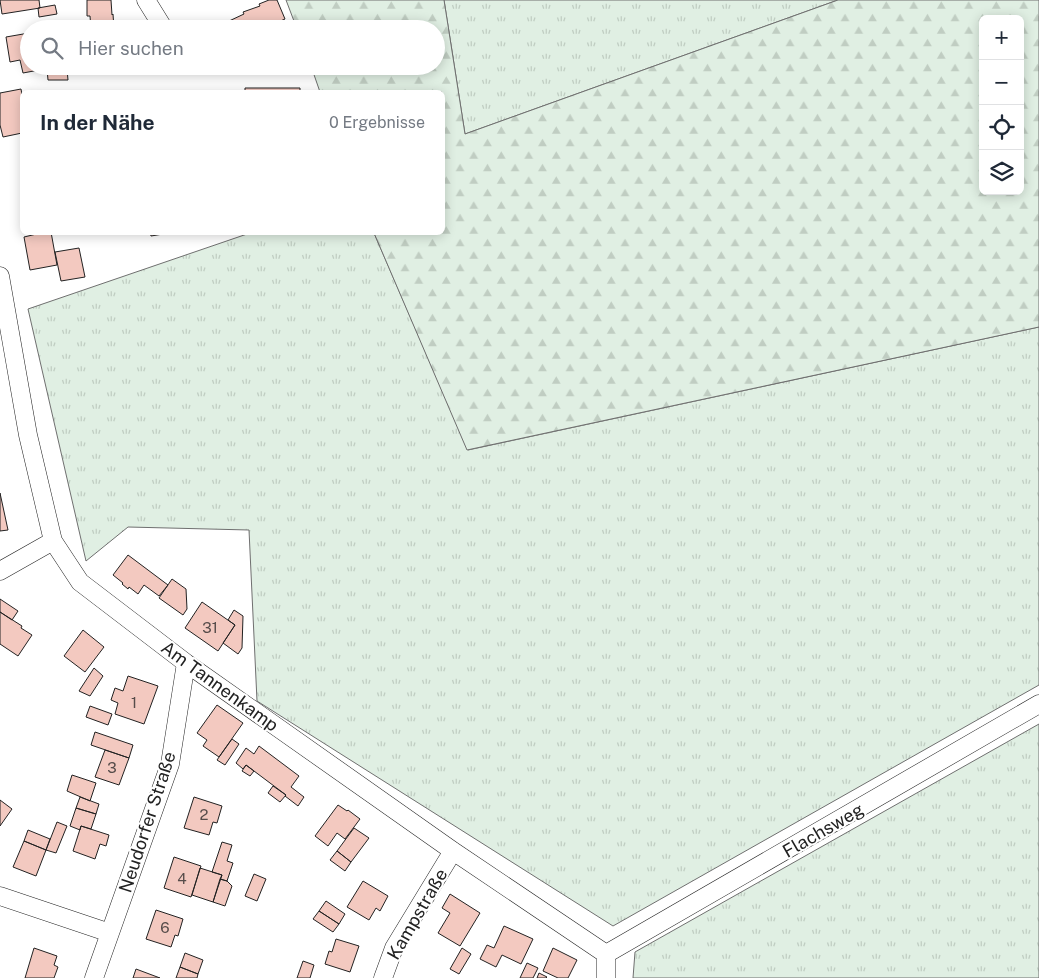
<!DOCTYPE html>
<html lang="de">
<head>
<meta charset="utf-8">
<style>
	:root { --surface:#fff; --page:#f6f6f7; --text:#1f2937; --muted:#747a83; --line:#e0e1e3 }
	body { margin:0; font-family:"Public Sans",sans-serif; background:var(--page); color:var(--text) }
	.controls { position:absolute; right:15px; top:15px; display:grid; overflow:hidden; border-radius:8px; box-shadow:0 2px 12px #0003 }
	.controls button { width:45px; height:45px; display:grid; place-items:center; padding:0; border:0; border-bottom:1px solid var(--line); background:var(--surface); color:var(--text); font:25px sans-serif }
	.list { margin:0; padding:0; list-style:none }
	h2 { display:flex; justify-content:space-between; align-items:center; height:65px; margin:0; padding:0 20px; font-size:21px }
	h2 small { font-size:16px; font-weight:400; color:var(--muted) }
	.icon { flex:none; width:28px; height:28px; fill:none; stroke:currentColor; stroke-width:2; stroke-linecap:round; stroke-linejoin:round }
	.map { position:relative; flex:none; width:1039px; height:978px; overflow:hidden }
	.search { position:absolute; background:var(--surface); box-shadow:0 2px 12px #0003; left:20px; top:20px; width:425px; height:55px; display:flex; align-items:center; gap:12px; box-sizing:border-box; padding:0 18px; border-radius:28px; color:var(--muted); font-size:19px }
	.panel { position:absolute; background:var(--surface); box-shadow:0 2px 12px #0003; left:20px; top:90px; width:425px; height:145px; border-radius:8px }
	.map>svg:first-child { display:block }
	.grass { fill:url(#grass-tufts); stroke:#6f6f6f }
	.forest { fill:url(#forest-firs); stroke:#6f6f6f; fill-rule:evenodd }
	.building { fill:#f3c9c0; stroke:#222 }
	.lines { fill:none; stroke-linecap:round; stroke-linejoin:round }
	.street-casing { stroke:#222; stroke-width:19 }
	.street { stroke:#fff; stroke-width:18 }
	.labels { text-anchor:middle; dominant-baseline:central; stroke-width:4; stroke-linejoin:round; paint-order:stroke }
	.number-label { font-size:15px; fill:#564c4a }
	.street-label { font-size:18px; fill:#222; stroke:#fff }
</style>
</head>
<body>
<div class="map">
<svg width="1039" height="978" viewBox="0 0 1039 978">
	<defs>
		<pattern id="grass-tufts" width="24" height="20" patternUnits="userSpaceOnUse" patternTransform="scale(1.25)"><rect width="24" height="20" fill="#e0efe3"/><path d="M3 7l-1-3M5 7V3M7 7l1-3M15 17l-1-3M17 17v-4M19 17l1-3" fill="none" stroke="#c0cdc2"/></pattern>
		<pattern id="forest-firs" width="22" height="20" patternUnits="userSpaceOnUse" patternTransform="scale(1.25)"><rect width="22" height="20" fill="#e0efe3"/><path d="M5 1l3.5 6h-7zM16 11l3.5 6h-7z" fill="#c0cdc2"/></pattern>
	</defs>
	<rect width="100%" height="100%" fill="#fff"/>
	<path class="grass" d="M 444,0 L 838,0 L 465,134 Z
		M 250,233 L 374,233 L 468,450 L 1039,327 L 1039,685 L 613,926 L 257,701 L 249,530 L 128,527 L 86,561 L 28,309 Z
		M 1039,724 L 1039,978 L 633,978 L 635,952 Z"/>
	<path class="forest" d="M 286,0 L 444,0 L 465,134 L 838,0 L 1039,0 L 1039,327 L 467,450 L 374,233 L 442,232 L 442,92 L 320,92 L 311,66 L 436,66 L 436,29 L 297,29 ZM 983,19 L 1020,19 L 1020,191 L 983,191 Z"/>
	<path class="building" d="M 0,0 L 39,0 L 40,8 L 2,14 Z
		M 87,0 L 111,0 L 112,15 L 113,14 L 114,29 L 91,29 L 90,16 L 87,16 Z
		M 269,0 L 277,0 L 285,19 L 269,26 L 269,28 L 266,29 L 212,29 L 244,14 L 243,12 L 260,6 L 259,4 Z
		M 55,5 L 57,14 L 39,17 L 38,8 Z
		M 29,33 L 29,66 L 39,66 L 39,70 L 23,73 L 20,60 L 10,62 L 6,37 Z
		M 97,66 L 121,66 L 121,68 L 98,69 Z
		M 47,69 L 67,69 L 68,80 L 48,80 Z
		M 245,88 L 300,88 L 300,92 L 245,92 Z
		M 21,89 L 22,95 L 22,133 L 3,137 L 0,125 L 0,93 Z
		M 45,232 L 51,232 L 57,265 L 30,270 L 24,237 Z
		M 150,232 L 175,232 L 151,236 Z
		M 79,248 L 85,277 L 61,281 L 55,252 Z
		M 0,493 L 8,530 L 0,531 Z
		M 128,555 L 168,585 L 159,596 L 144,585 L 138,594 L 129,587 L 128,589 L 122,584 L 123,583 L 113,575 Z
		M 172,579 L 186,589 L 187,609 L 183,615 L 159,598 Z
		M 0,599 L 18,611 L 12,620 L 0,612 Z
		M 202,602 L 235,625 L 218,651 L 185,628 Z
		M 234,610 L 243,616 L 242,648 L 238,654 L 223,643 L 235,625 L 228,620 Z
		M 0,612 L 22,626 L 21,628 L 32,635 L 18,656 L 0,644 Z
		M 83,630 L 104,647 L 85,672 L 64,656 Z
		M 94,668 L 103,676 L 90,696 L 79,691 Z
		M 128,676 L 158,686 L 144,724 L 115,714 L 118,703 L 111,700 L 115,688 L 123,691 Z
		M 217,705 L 243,723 L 219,757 L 203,746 L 207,740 L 197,733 Z
		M 90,706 L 112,714 L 108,725 L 86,717 Z
		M 95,732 L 133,745 L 129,758 L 91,745 Z
		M 232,739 L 239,744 L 225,765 L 217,760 Z
		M 259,746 L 299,776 L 291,787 L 304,797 L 298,806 L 285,796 L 286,795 L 246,765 L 243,769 L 236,763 L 246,748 L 254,754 Z
		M 105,750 L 129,758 L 119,785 L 95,777 Z
		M 246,765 L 254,771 L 250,776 L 242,771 Z
		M 72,775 L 96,783 L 90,801 L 67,791 Z
		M 273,786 L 286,795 L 280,802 L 268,793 Z
		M 80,797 L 99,804 L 96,814 L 76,808 Z
		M 194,797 L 222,806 L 217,823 L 213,822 L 209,835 L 184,828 Z
		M 0,800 L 12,809 L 0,826 Z
		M 338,805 L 347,811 L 348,810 L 360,819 L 345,839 L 337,833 L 328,846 L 315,836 Z
		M 76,808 L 96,814 L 91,829 L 81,826 L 80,830 L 70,826 Z
		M 57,822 L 67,826 L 56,853 L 46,850 Z
		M 81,826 L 109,835 L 106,846 L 100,844 L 95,859 L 73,851 Z
		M 354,828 L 369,838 L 351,862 L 337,851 Z
		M 28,830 L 50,839 L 46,850 L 24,841 Z
		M 24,841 L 46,850 L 36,876 L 13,867 Z
		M 222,842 L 232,845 L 227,861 L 233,863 L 227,881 L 220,879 L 222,875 L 212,872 Z
		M 337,851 L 351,862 L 345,871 L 330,860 Z
		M 174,857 L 201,866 L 191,897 L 164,888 Z
		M 200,868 L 222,875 L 213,902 L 192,895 Z
		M 254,874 L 266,879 L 257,901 L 245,896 Z
		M 220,879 L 227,881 L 232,886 L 225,906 L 213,902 Z
		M 363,881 L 388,896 L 380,911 L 376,908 L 369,920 L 347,907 Z
		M 450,894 L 480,913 L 460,946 L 438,933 L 450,913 L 442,908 Z
		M 326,901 L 345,914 L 339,924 L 319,911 Z
		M 156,910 L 183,919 L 178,936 L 175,935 L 171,947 L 146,939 Z
		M 319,911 L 339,924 L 333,932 L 313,919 Z
		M 504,926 L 533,939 L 521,964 L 502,955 L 496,967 L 480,959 L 487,945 L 494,948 Z
		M 336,939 L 359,946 L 350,972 L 325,964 L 329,951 L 332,952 Z
		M 34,948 L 57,956 L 54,965 L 58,967 L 54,978 L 25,978 Z
		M 462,948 L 471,954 L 459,974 L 450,969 Z
		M 553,948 L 577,960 L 568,978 L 558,978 L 543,971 Z
		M 185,953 L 203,960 L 198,974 L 180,967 Z
		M 303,961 L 314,965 L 310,978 L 297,978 Z
		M 527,963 L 538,968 L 533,978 L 520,978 Z
		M 180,967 L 198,974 L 197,978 L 176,978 Z
		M 136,969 L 160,978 L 133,978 Z
		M 539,973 L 547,977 L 546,978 L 537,978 Z"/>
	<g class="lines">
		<g class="street-casing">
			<path id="street" d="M 146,0 L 164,29
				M 0,276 L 28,435 L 53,541 L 80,582 L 186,663 L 453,851 L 606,954 L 606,978
				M 0,571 L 53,541
				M 0,896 L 110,933
				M 606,954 L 1039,704
				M 94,978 L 170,764 L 186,663
				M 383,978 L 394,948 L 453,851"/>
		</g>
		<use href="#street" class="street"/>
	</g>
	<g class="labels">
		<g class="number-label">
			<text x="210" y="627">31</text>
			<text x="134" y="702">1</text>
			<text x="112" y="767">3</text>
			<text x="204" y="814">2</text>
			<text x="182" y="878">4</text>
			<text x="165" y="927">6</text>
		</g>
		<g class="street-label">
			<text transform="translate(220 686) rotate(36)">Am Tannenkamp</text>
			<text transform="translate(147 822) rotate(-72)">Neudorfer Straße</text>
			<text transform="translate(823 830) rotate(-30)">Flachsweg</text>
			<text transform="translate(417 914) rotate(-60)">Kampstraße</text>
		</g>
	</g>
</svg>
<div class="controls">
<button>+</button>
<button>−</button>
<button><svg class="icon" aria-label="locate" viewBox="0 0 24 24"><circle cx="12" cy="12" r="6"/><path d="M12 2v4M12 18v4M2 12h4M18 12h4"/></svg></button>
<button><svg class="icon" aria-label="layers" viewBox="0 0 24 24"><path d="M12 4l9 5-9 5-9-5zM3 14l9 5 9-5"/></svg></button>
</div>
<div class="search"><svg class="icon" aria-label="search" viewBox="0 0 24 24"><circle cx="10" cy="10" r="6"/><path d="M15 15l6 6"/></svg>Hier suchen</div>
<section class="panel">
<h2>In der Nähe<small>0 Ergebnisse</small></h2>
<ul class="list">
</ul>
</section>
</div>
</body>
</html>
